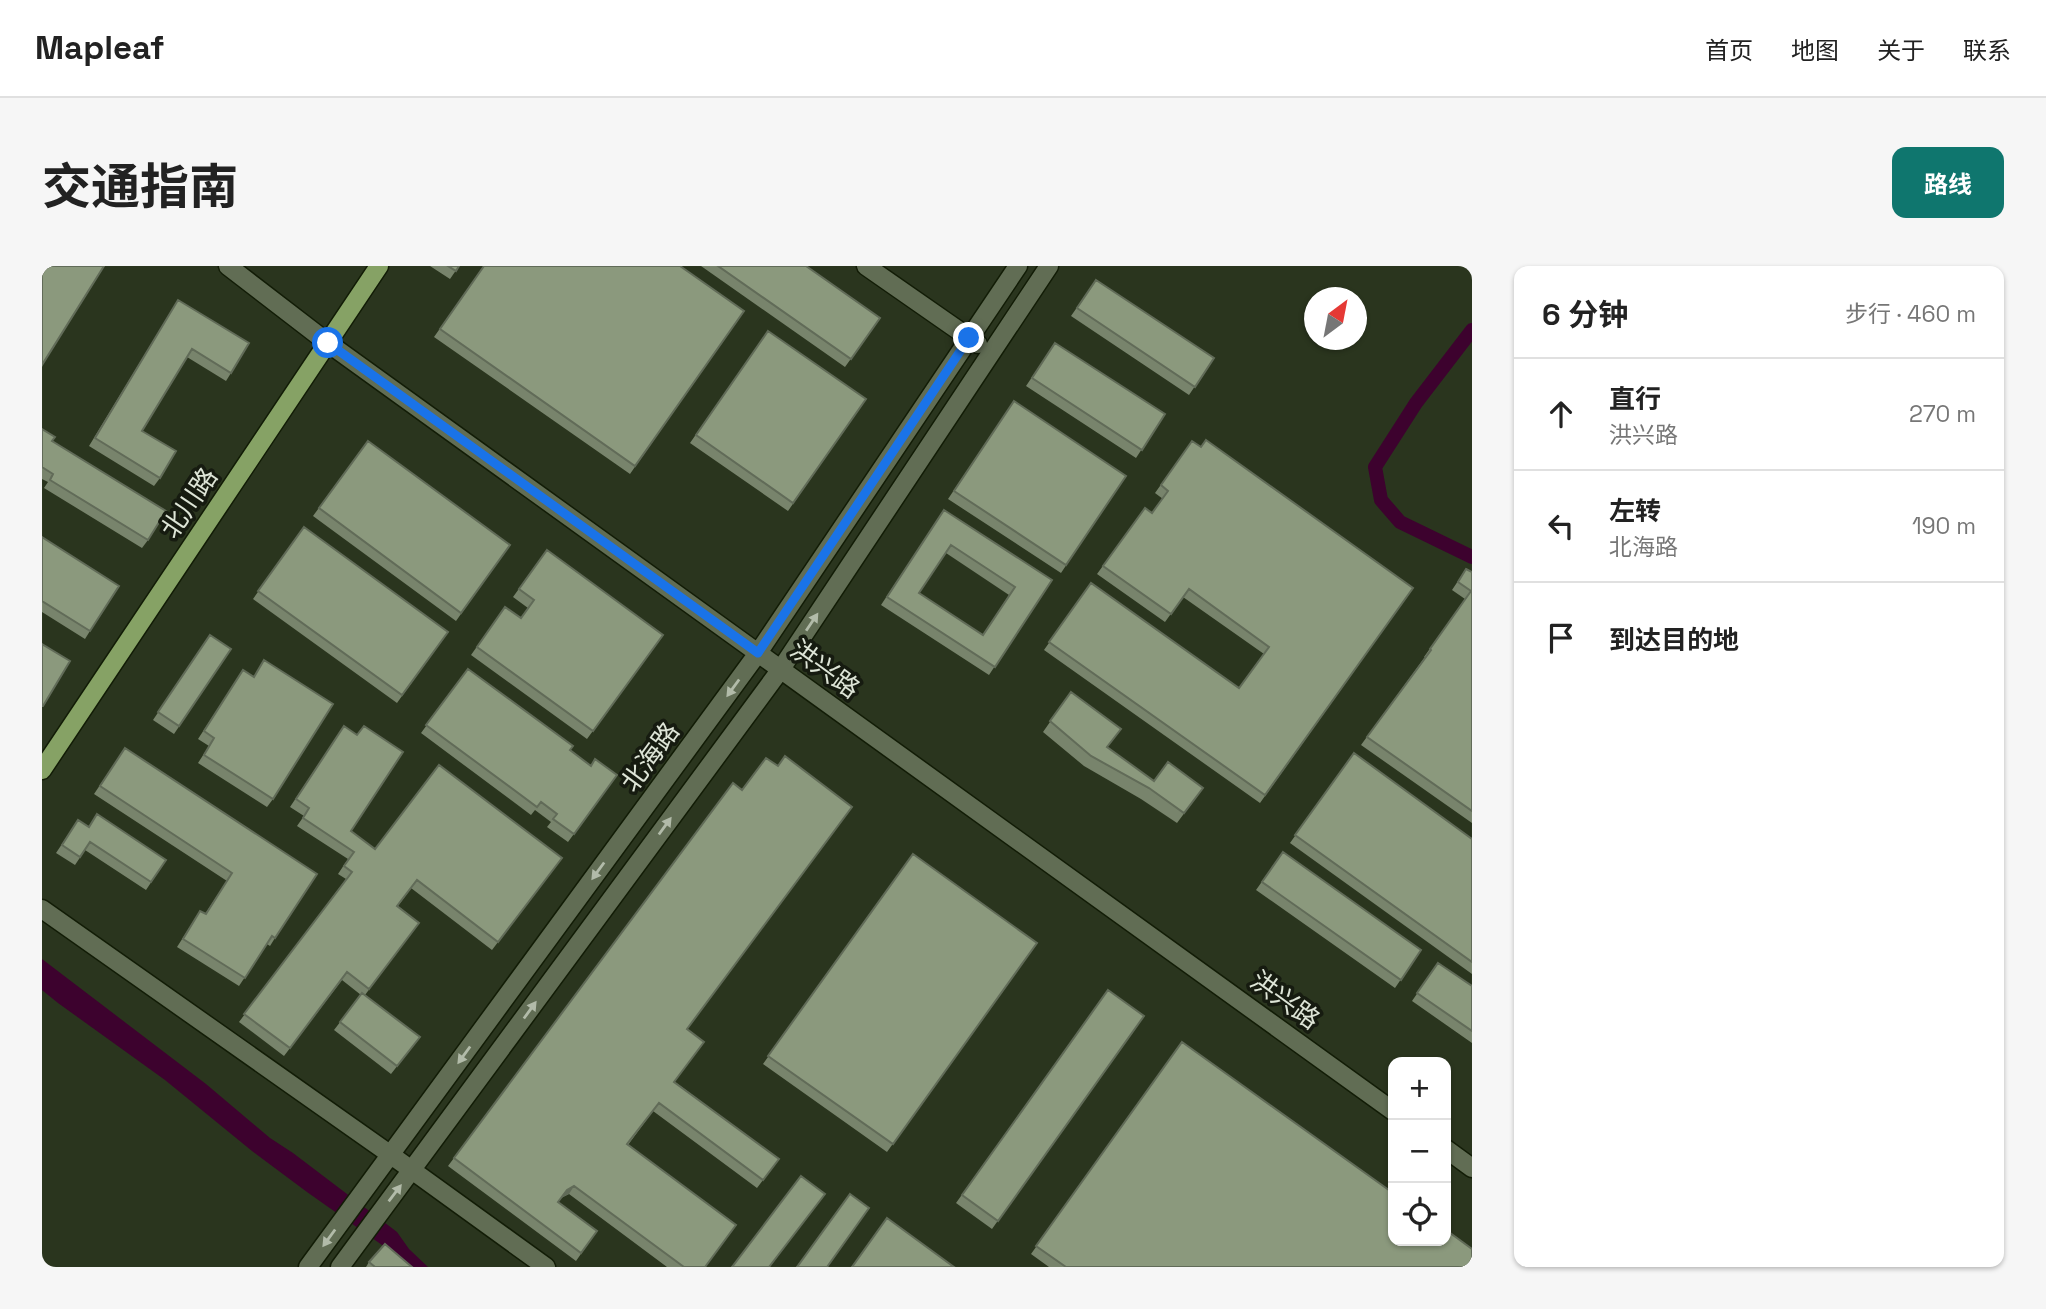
<!DOCTYPE html>
<html lang="zh">
<head>
<meta charset="utf-8">
<style>
	:root { --surface:#fff; --page:#f6f6f6; --text:#222; --muted:#767676; --line:#e0e0e0; --accent:#0f766e }
	body { margin:0; font-family:"Space Grotesk","Noto Sans SC",sans-serif; background:var(--page); color:var(--text) }
	.controls { position:absolute; right:21px; bottom:21px; display:grid; overflow:hidden; border-radius:14px; box-shadow:0 2px 5px #0004 }
	.controls button { width:63px; height:63px; display:grid; place-items:center; padding:0; border:0; border-bottom:2px solid var(--line); background:var(--surface); color:var(--text); font:35px sans-serif }
	.compass { position:absolute; left:1262px; top:21px; width:63px; height:63px; border-radius:50%; background:var(--surface); box-shadow:0 2px 5px #0004; rotate:32deg }
	.stop { position:absolute; width:21px; height:21px; margin:-16px; border:5px solid #1a73e8; border-radius:50%; background:#fff }
	.stop.end { background:#1a73e8; border-color:#fff; box-shadow:0 2px 7px #0008 }
	.list { margin:0; padding:0; list-style:none }
	h2 { display:flex; justify-content:space-between; align-items:center; height:91px; margin:0; padding:0 28px; font-size:30px }
	h2 small { font-size:23px; font-weight:400; color:var(--muted) }
	.list li { display:grid; grid-template-columns:46px 1fr auto; gap:21px; align-items:center; box-sizing:border-box; height:112px; padding:0 28px; border-top:2px solid var(--line) }
	.list b { display:block; font-size:26px; white-space:nowrap }
	.list p { margin:0; font-size:23px; white-space:nowrap; color:var(--muted) }
	.list em { font-size:23px; font-style:normal; color:var(--muted) }
	.icon { flex:none; width:38px; height:38px; fill:none; stroke:currentColor; stroke-width:2; stroke-linecap:round; stroke-linejoin:round }
	.map { position:relative; flex:none; width:1430px; height:1001px; overflow:hidden; border-radius:14px }
	header { display:flex; align-items:center; gap:42px; box-sizing:border-box; height:98px; padding:0 35px; background:var(--surface); border-bottom:2px solid var(--line) }
	header strong { font-size:33px }
	nav { display:flex; gap:38px; margin-inline-start:auto; font-size:24px }
	.intro { display:flex; align-items:center; justify-content:space-between; box-sizing:border-box; height:168px; padding:0 42px }
	h1 { margin:0; font-size:49px }
	.button { padding:18px 32px; border-radius:14px; background:var(--accent); color:#fff; font-size:24px; font-weight:700 }
	main { display:flex; gap:42px; padding:0 42px }
	aside { flex:1; background:var(--surface); border-radius:14px; box-shadow:0 2px 5px #0004 }
	.map>svg:first-child { display:block }
	.water { fill:#3d022e }
	.lines { fill:none; stroke-linecap:round; stroke-linejoin:round }
	.canal { stroke:#3d022e; stroke-width:14 }
	.minor-casing { stroke:#121c06; stroke-width:21 }
	.major-casing { stroke:#121c06; stroke-width:21 }
	.minor { stroke:#616d54; stroke-width:18 }
	.major { stroke:#86a265; stroke-width:18 }
	.wall { fill:#78846c; fill-rule:evenodd }
	.shaded-wall { fill:#616b58 }
	.building { fill:#8b997d; stroke:#616b58; stroke-width:2; fill-rule:evenodd }
	.oneway { fill:#b2bba9 }
	.route { stroke:#1a73e8; stroke-width:9 }
	.labels { text-anchor:middle; dominant-baseline:central; stroke-width:7; stroke-linejoin:round; paint-order:stroke }
	.street-label { font-size:26px; fill:#dee5d7; stroke:#161b10 }
</style>
</head>
<body>
<header>
<strong>Mapleaf</strong>
<nav><a>首页</a><a>地图</a><a>关于</a><a>联系</a></nav>
</header>
<div class="intro"><h1>交通指南</h1><a class="button">路线</a></div>
<main>
<div class="map">
<svg width="1430" height="1001" viewBox="0 0 1430 1001">
	<rect width="100%" height="100%" fill="#2a351e"/>
	<path class="water" d="M 0,693 L 164,818 L 228,872 L 251,887 L 355,966 L 367,983 L 386,1001 L 366,1001 L 340,979 L 265,926 L 210,885 L 123,814 L 16,737 L 0,724 Z"/>
	<g class="lines">
		<path class="canal" d="M 1430,64 L 1374,137 L 1333,201 L 1339,234 L 1358,256 L 1430,291"/>
		<g class="minor-casing">
			<path id="minor" d="M 186,0 L 286,77 L 1351,845
				M 824,0 L 936,78
				M 0,643 L 349,889 L 504,1001
				M 1404,883 L 1430,902
				M 266,1001 L 716,387 L 976,0
				M 298,1001 L 739,403 L 1007,0"/>
		</g>
		<g class="major-casing">
			<path id="major" d="M 0,504 L 337,0"/>
		</g>
		<use href="#minor" class="minor"/>
		<use href="#major" class="major"/>
	</g>
	<path class="wall" d="M 388,0 L 417,0 L 408,13 Z
		M 442,0 L 702,45 L 588,208 L 392,71 Z
		M 659,0 L 764,0 L 838,52 L 803,101 Z
		M 1054,14 L 1172,92 L 1147,129 L 1029,50 Z
		M 136,34 L 189,107 L 184,115 L 145,91 L 100,165 L 118,212 L 112,220 L 47,180 Z
		M 726,65 L 824,133 L 746,245 L 648,177 Z
		M 1013,77 L 1123,148 L 1094,192 L 984,120 Z
		M 972,135 L 1084,210 L 1019,307 L 906,233 Z
		M 0,163 L 106,274 L 100,282 L 2,222 L 6,216 L 0,213 Z
		M 326,175 L 468,279 L 414,355 L 271,250 Z
		M 1150,175 L 1371,322 L 1218,537 L 1002,384 L 1049,317 L 1197,422 L 1222,388 L 1141,331 L 1123,356 L 1055,308 L 1103,242 L 1110,247 L 1121,233 L 1113,227 Z
		M 902,244 L 1010,314 L 947,409 L 839,339 ZM 904,287 L 967,329 L 941,369 L 877,327 Z
		M 262,261 L 406,366 L 355,437 L 211,333 Z
		M 0,271 L 48,365 L 43,373 L 0,346 Z
		M 505,284 L 621,369 L 545,473 L 429,389 L 463,341 L 479,352 L 486,342 L 471,331 Z
		M 1424,303 L 1430,306 L 1430,557 L 1319,479 L 1383,391 L 1382,391 L 1423,333 L 1410,324 Z
		M 168,369 L 189,383 L 132,468 L 111,454 Z
		M 426,403 L 549,500 L 575,509 L 526,576 L 505,561 L 509,556 L 493,544 L 489,549 L 379,467 Z
		M 196,412 L 231,533 L 225,541 L 156,497 L 167,480 L 156,473 Z
		M 1029,426 L 1065,482 L 1112,515 L 1161,522 L 1135,557 L 1099,533 L 1042,500 L 1001,466 Z
		M 302,460 L 309,565 L 333,583 L 520,592 L 450,684 L 369,622 L 356,640 L 377,657 L 323,729 L 378,771 L 349,808 L 292,764 L 319,729 L 300,714 L 242,790 L 197,756 L 304,613 L 296,608 L 306,593 L 255,560 L 262,550 L 248,541 Z
		M 83,482 L 275,608 L 233,672 L 228,680 L 225,678 L 197,720 L 135,681 L 153,653 L 163,648 L 185,615 L 52,528 Z
		M 1312,487 L 1430,573 L 1430,708 L 1248,577 Z
		M 691,517 L 645,763 L 633,816 L 737,893 L 715,922 L 611,845 L 586,879 L 663,1001 L 625,1001 L 527,928 L 519,932 L 516,936 L 555,965 L 534,995 L 406,900 Z
		M 36,554 L 46,561 L 124,594 L 104,624 L 43,584 L 33,599 L 14,587 Z
		M 1241,586 L 1379,684 L 1353,722 L 1214,624 Z
		M 871,588 L 995,677 L 845,886 L 721,798 Z
		M 1396,697 L 1430,720 L 1430,777 L 1370,735 Z
		M 1066,724 L 1102,750 L 950,963 L 914,937 Z
		M 1140,776 L 1430,1001 L 1007,1001 L 989,988 Z
		M 327,996 L 370,1001 L 324,1001 Z"/>
	<path class="shaded-wall" d="M 532,920 L 527,928 L 519,932 L 525,924 Z"/>
	<path class="building" d="M 0,0 L 62,0 L 0,99 Z
		M 406,0 L 417,0 L 414,5 Z
		M 442,0 L 638,0 L 702,45 L 593,200 L 398,63 Z
		M 676,0 L 764,0 L 838,52 L 809,93 Z
		M 1054,14 L 1172,92 L 1153,121 L 1035,42 Z
		M 136,34 L 207,77 L 189,107 L 150,83 L 100,165 L 134,185 L 118,212 L 53,172 Z
		M 726,65 L 824,133 L 751,237 L 654,169 Z
		M 1013,77 L 1123,148 L 1100,184 L 990,112 Z
		M 972,135 L 1084,210 L 1024,299 L 912,225 Z
		M 0,163 L 13,171 L 10,175 L 124,245 L 106,274 L 8,214 L 11,208 L 0,201 Z
		M 1164,174 L 1371,322 L 1223,529 L 1007,376 L 1049,317 L 1197,422 L 1227,381 L 1147,323 L 1129,348 L 1061,300 L 1103,242 L 1110,247 L 1126,225 L 1119,219 L 1150,175 L 1159,181 Z
		M 326,175 L 468,279 L 419,347 L 277,242 Z
		M 902,244 L 1010,314 L 953,401 L 845,331 ZM 909,279 L 973,321 L 941,369 L 877,327 Z
		M 262,261 L 406,366 L 360,429 L 216,325 Z
		M 0,271 L 77,320 L 48,365 L 0,335 Z
		M 505,284 L 621,369 L 551,465 L 435,381 L 463,341 L 479,352 L 492,334 L 477,323 Z
		M 1424,303 L 1430,306 L 1430,545 L 1325,471 L 1389,384 L 1388,383 L 1429,325 L 1416,316 Z
		M 168,369 L 189,383 L 137,460 L 116,446 Z
		M 0,378 L 28,395 L 1,440 L 0,440 Z
		M 222,394 L 291,438 L 231,533 L 162,489 L 172,472 L 162,465 L 201,404 L 212,411 Z
		M 426,403 L 531,480 L 528,484 L 549,500 L 553,493 L 575,509 L 532,568 L 511,553 L 515,548 L 499,536 L 495,541 L 384,459 Z
		M 1029,426 L 1079,463 L 1065,481 L 1112,515 L 1126,496 L 1161,522 L 1142,547 L 1107,522 L 1049,490 L 1008,455 Z
		M 302,460 L 315,469 L 322,460 L 361,486 L 309,565 L 333,583 L 397,499 L 520,592 L 456,676 L 375,614 L 355,640 L 377,657 L 327,723 L 305,706 L 248,782 L 202,748 L 310,606 L 302,600 L 312,586 L 261,552 L 267,542 L 254,533 Z
		M 83,482 L 275,608 L 233,672 L 230,670 L 203,712 L 141,673 L 158,645 L 164,648 L 190,607 L 58,520 Z
		M 1312,487 L 1430,573 L 1430,696 L 1253,569 Z
		M 743,490 L 810,541 L 645,763 L 662,776 L 632,816 L 737,893 L 721,914 L 617,837 L 585,878 L 694,959 L 663,1001 L 642,1001 L 532,920 L 525,924 L 516,936 L 555,965 L 539,987 L 412,892 L 691,517 L 700,524 L 724,492 L 736,500 Z
		M 55,548 L 124,594 L 109,616 L 48,576 L 38,591 L 20,579 L 36,554 L 47,561 Z
		M 1241,586 L 1379,684 L 1359,714 L 1220,616 Z
		M 871,588 L 995,677 L 851,878 L 726,790 Z
		M 1396,697 L 1430,720 L 1430,765 L 1375,727 Z
		M 1066,724 L 1102,750 L 956,955 L 920,929 Z
		M 320,727 L 378,771 L 355,800 L 298,756 Z
		M 1140,776 L 1351,927 L 1351,975 L 1404,975 L 1404,964 L 1430,983 L 1430,1001 L 1024,1001 L 994,980 Z
		M 759,910 L 783,928 L 727,1001 L 690,1001 Z
		M 808,928 L 827,942 L 785,1001 L 755,1001 Z
		M 845,952 L 912,1001 L 810,1001 Z
		M 343,978 L 370,1001 L 333,1001 L 327,996 Z"/>
	<defs><path id="oneway-solid" d="M-6-.8H1V-3.2L6.5 0L1 3.2V.8H-6Z" transform="scale(1.75)"/></defs>
	<g class="oneway">
		<use href="#oneway-solid" transform="translate(770 356) rotate(-56)"/>
		<use href="#oneway-solid" transform="translate(691 422) rotate(126)"/>
		<use href="#oneway-solid" transform="translate(623 560) rotate(-54)"/>
		<use href="#oneway-solid" transform="translate(556 605) rotate(126)"/>
		<use href="#oneway-solid" transform="translate(488 744) rotate(-54)"/>
		<use href="#oneway-solid" transform="translate(422 789) rotate(126)"/>
		<use href="#oneway-solid" transform="translate(353 927) rotate(-53)"/>
		<use href="#oneway-solid" transform="translate(287 972) rotate(126)"/>
	</g>
	<g class="lines">
		<path class="route" d="M 286,77 L 716,387 L 927,72"/>
	</g>
	<g class="labels">
		<g class="street-label">
			<text transform="translate(147 237) rotate(-56)">北川路</text>
			<text transform="translate(783 403) rotate(36)">洪兴路</text>
			<text transform="translate(608 491) rotate(-54)">北海路</text>
			<text transform="translate(1243 734) rotate(36)">洪兴路</text>
		</g>
	</g>
</svg>
<div class="controls">
<button>+</button>
<button>−</button>
<button><svg class="icon" aria-label="locate" viewBox="0 0 24 24"><circle cx="12" cy="12" r="6"/><path d="M12 2v4M12 18v4M2 12h4M18 12h4"/></svg></button>
</div>
<svg class="compass" viewBox="-18 -18 36 36"><path d="M0-13l5 13h-10z" fill="#e53935"/><path d="M0 13l5-13h-10z" fill="#767676"/></svg>
<div class="stop" style="left:286px;top:77px"></div>
<div class="stop end" style="left:927px;top:72px"></div>
</div>
<aside>
<h2>6 分钟<small>步行 · 460 m</small></h2>
<ul class="list">
<li><svg class="icon" aria-label="ahead" viewBox="0 0 24 24"><path d="M12 20V5M6 11l6-6 6 6"/></svg><div><b>直行</b><p>洪兴路</p></div><em>270 m</em></li>
<li><svg class="icon" aria-label="left" viewBox="0 0 24 24"><path d="M17 20v-9H6M10 6l-5 5 5 5"/></svg><div><b>左转</b><p>北海路</p></div><em>190 m</em></li>
<li><svg class="icon" aria-label="arrive" viewBox="0 0 24 24"><path d="M6 21V4h12l-3 4 3 4H6"/></svg><div><b>到达目的地</b></div></li>
</ul>
</aside>
</main>
</body>
</html>
